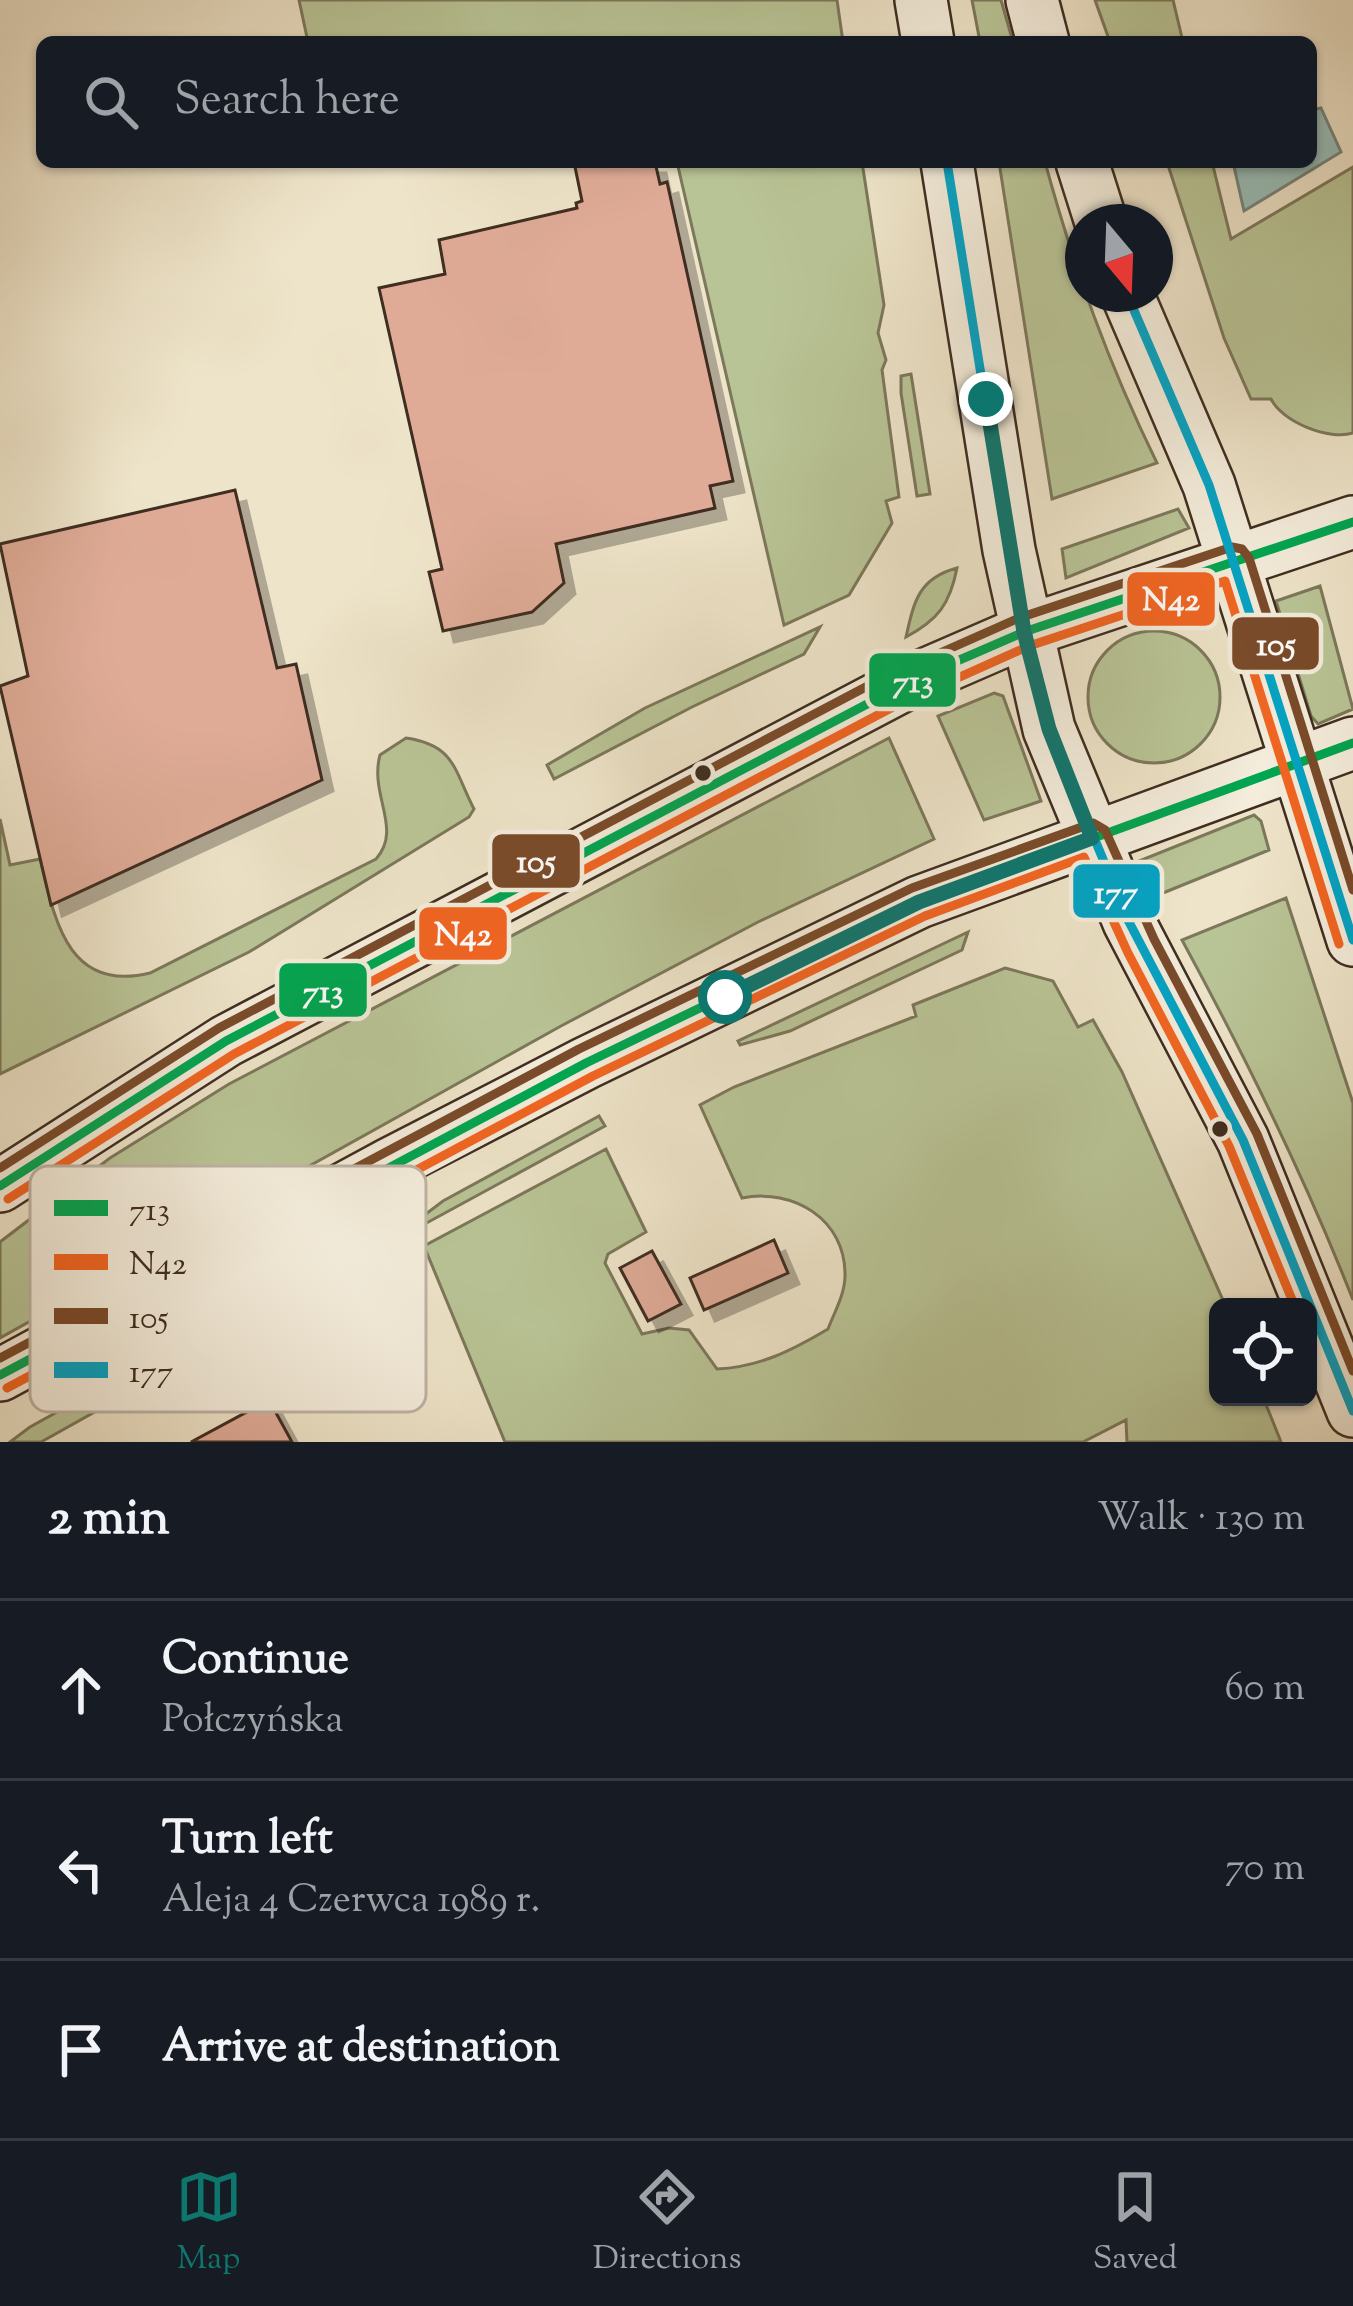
<!DOCTYPE html>
<html lang="en">
<head>
<meta charset="utf-8">
<style>
	:root { --surface:#171b24; --page:#20242c; --text:#f1f3f6; --muted:#9ea1a6; --line:#363941; --accent:#0f766e }
	body { margin:0; font-family:"Sorts Mill Goudy",serif; background:var(--page); color:var(--text) }
	.controls { position:absolute; right:36px; bottom:36px; display:grid; overflow:hidden; border-radius:18px; box-shadow:0 3px 9px #0004 }
	.controls button { width:108px; height:108px; display:grid; place-items:center; padding:0; border:0; border-bottom:3px solid var(--line); background:var(--surface); color:var(--text); font:60px sans-serif }
	.compass { position:absolute; left:1065px; top:204px; width:108px; height:108px; border-radius:50%; background:var(--surface); box-shadow:0 3px 9px #0004; rotate:161deg }
	.stop { position:absolute; width:36px; height:36px; margin:-27px; border:9px solid #0f766e; border-radius:50%; background:#fff }
	.stop.end { background:#0f766e; border-color:#fff; box-shadow:0 3px 12px #0008 }
	.list { margin:0; padding:0; list-style:none }
	h2 { display:flex; justify-content:space-between; align-items:center; height:156px; margin:0; padding:0 48px; font-size:51px }
	h2 small { font-size:39px; font-weight:400; color:var(--muted) }
	.list li { display:grid; grid-template-columns:78px 1fr auto; gap:36px; align-items:center; box-sizing:border-box; height:180px; padding:0 48px; border-top:3px solid var(--line) }
	.list b { display:block; font-size:45px; white-space:nowrap }
	.list p { margin:0; font-size:39px; white-space:nowrap; color:var(--muted) }
	.list em { font-size:39px; font-style:normal; color:var(--muted) }
	.icon { flex:none; width:66px; height:66px; fill:none; stroke:currentColor; stroke-width:2; stroke-linecap:round; stroke-linejoin:round }
	.map { position:relative; flex:none; width:1353px; height:1442px; overflow:hidden }
	.search { position:absolute; background:var(--surface); box-shadow:0 3px 9px #0004; left:36px; right:36px; top:36px; height:132px; display:flex; align-items:center; gap:30px; box-sizing:border-box; padding:0 42px; border-radius:18px; color:var(--muted); font-size:45px }
	.sheet { height:696px; background:var(--surface) }
	nav { display:flex; justify-content:space-around; align-items:center; box-sizing:border-box; height:168px; border-top:3px solid var(--line); background:var(--surface); font-size:33px; color:var(--muted) }
	nav a { display:grid; justify-items:center; gap:6px }
	nav .on { color:var(--accent) }
	.map>svg:first-child { display:block }
	.green { fill:#b9c496; stroke:#7c785b; stroke-width:3 }
	.water { fill:#99beb9; stroke:#75847c; stroke-width:3 }
	.building { fill:#dfab97; stroke:#3f2d20; stroke-width:3; filter:url(#shadow) }
	.lines { fill:none; stroke-linecap:round; stroke-linejoin:round }
	.secondary-casing { stroke:#3f2d20; stroke-width:56 }
	.secondary { stroke:#f4eddc; stroke-width:51 }
	.bus-1-casing { stroke:#f4eddc; stroke-width:18 }
	.bus-2-casing { stroke:#f4eddc; stroke-width:18 }
	.bus-3-casing { stroke:#f4eddc; stroke-width:18 }
	.bus-4-casing { stroke:#f4eddc; stroke-width:18 }
	.bus-1 { stroke:#00a651; stroke-width:9 }
	.bus-2 { stroke:#f26522; stroke-width:9 }
	.bus-3 { stroke:#7a4b2a; stroke-width:9 }
	.bus-4 { stroke:#03a3c5; stroke-width:9 }
	.route { stroke:#0f766e; stroke-width:15 }
	.bus-dot { fill:#3f2d20; stroke:#f4eddc; stroke-width:4.5 }
	.key { fill:#f4eddc; stroke:#beb3a4; stroke-width:3 }
	.key-label { font-size:33px; fill:#3f2d20 }
	.line-badge { stroke:#f4eddc; stroke-width:4.5 }
	.badge-label { font-size:33px; text-anchor:middle; font-weight:bold; fill:#fff }
</style>
</head>
<body>
<div class="map">
<svg width="1353" height="1442" viewBox="0 0 1353 1442">
	<defs>
		<filter id="shadow"><feDropShadow dx="11" dy="11" stdDeviation="0" flood-color="#0004"/></filter>
	</defs>
	<rect width="100%" height="100%" fill="#eee4c9"/>
	<filter id="stains"><feTurbulence type="fractalNoise" baseFrequency=".00167" numOctaves="4"/><feColorMatrix values="0 0 0 0 .2 0 0 0 0 .09 0 0 0 0 .02 0 0 0 .5 -.17"/></filter>
	<radialGradient id="worn" r=".72"><stop offset=".6" stop-color="#630" stop-opacity="0"/><stop offset="1" stop-color="#630" stop-opacity=".3"/></radialGradient>
	<path class="green" d="M 299,0 L 837,0 L 843,42 L 308,42 Z
		M 972,0 L 1001,0 L 1013,42 L 980,42 Z
		M 1095,0 L 1173,0 L 1183,42 L 1110,42 Z
		M 677,162 L 862,162 L 884,305 L 878,333 L 886,360 L 882,370 L 899,497 L 886,501 L 892,523 L 849,595 L 784,625 Z
		M 999,162 L 1045,162 C 1074,268 1108,363 1157,463 L 1052,499 Z
		M 1167,162 L 1212,162 L 1231,239 L 1353,167 L 1353,433 C 1330,441 1282,422 1271,399 L 1251,399 L 1224,338 Z
		M 911,374 L 930,494 L 917,496 L 901,393 L 901,376 Z
		M 1178,509 L 1189,528 L 1066,578 L 1062,549 Z
		M 957,568 C 950,604 938,620 906,637 C 914,601 919,578 957,568 Z
		M 1320,586 L 1353,709 L 1318,724 L 1311,716 L 1276,601 Z
		M 820,627 L 804,654 L 692,707 L 554,779 L 547,765 L 645,708 Z
		M1088 697a66 66 0 1 1 132 0a66 66 0 1 1-132 0Z
		M 994,693 L 1003,696 L 1041,801 L 984,820 L 938,716 Z
		M 406,738 C 455,745 454,770 474,809 L 469,817 L 249,952 L 0,1074 L 0,819 L 10,865 L 40,859 C 55,921 68,993 150,973 L 376,859 C 403,829 369,795 380,755 Z
		M 889,738 L 934,839 L 758,922 L 561,1026 L 0,1338 L 0,1242 L 110,1158 L 229,1084 Z
		M 1254,815 L 1261,821 L 1269,850 L 1158,895 L 1139,861 Z
		M 1286,898 L 1353,1103 L 1353,1300 C 1304,1175 1246,1058 1182,940 Z
		M 968,932 L 962,950 L 790,1031 L 740,1045 L 738,1041 Z
		M 1005,968 L 1053,981 L 1078,1027 L 1093,1020 L 1122,1072 L 1226,1307 L 1218,1307 L 1218,1397 L 1263,1397 L 1281,1442 L 1127,1442 L 1126,1420 L 1083,1442 L 505,1442 L 424,1246 L 606,1149 L 646,1232 L 608,1254 L 605,1263 L 642,1334 L 669,1328 L 689,1330 L 717,1369 C 759,1367 791,1351 828,1329 C 834,1313 845,1294 845,1276 C 846,1219 793,1188 742,1198 L 700,1105 L 734,1087 L 916,1016 L 913,1005 Z
		M 599,1116 L 605,1126 L 421,1226 L 418,1220 L 443,1201 Z
		M 334,1265 L 309,1292 L 41,1442 L 10,1442 L 30,1427 L 310,1272 Z"/>
	<path class="water" d="M 1321,108 L 1341,152 L 1244,211 L 1233,162 L 1311,162 L 1311,110 Z"/>
	<path class="building" d="M 574,162 L 655,162 L 660,184 L 667,182 L 733,481 L 710,486 L 715,508 L 556,544 L 564,583 L 532,612 L 443,631 L 429,572 L 442,569 L 379,288 L 445,274 L 439,240 L 577,208 L 576,203 L 582,201 Z
		M 235,490 L 277,668 L 296,664 L 322,780 L 51,905 L 0,686 L 28,676 L 0,544 Z
		M 774,1240 L 788,1273 L 704,1310 L 690,1278 Z
		M 652,1251 L 681,1304 L 648,1321 L 620,1268 Z
		M 269,1400 L 292,1442 L 191,1442 Z"/>
	<g class="lines">
		<g class="secondary-casing">
			<path id="secondary" d="M 921,0 L 928,42
				M 1032,0 L 1043,42
				M 947,162 L 1009,550 L 1049,729 L 1129,922 L 1243,1140 L 1353,1411
				M 1082,162 L 1101,222
				M 1127,294 L 1209,485 L 1353,940
				M 0,1186 L 226,1041 L 911,681 L 1024,632 L 1353,522
				M 0,1375 L 390,1164 L 586,1063 L 919,902 L 1353,743"/>
		</g>
		<use href="#secondary" class="secondary"/>
		<g class="bus-1-casing">
			<path id="bus-1" d="M 0,1186 L 226,1041 L 911,681 L 1024,632 L 1353,522
				M 0,1375 L 586,1063 L 919,902 L 1353,743"/>
		</g>
		<g class="bus-2-casing">
			<path id="bus-2" d="M 8,1199 L 234,1054 L 893,707 L 1029,646 L 1225,581 L 1339,944
				M 7,1388 L 593,1076 L 925,916 L 1084,857 L 1128,953 L 1229,1146 L 1295,1307"/>
		</g>
		<g class="bus-3-casing">
			<path id="bus-3" d="M 0,1168 L 219,1028 L 879,680 L 1019,618 L 1232,547 L 1242,549 L 1249,558 L 1353,890
				M 0,1358 L 579,1049 L 912,888 L 1093,823 L 1105,830 L 1154,939 L 1257,1134 L 1353,1371"/>
		</g>
		<g class="bus-4-casing">
			<path id="bus-4" d="M 947,162 L 1009,550 L 1049,729 L 1129,922 L 1243,1140 L 1353,1411
				M 1127,294 L 1209,485 L 1353,940"/>
		</g>
		<use href="#bus-1" class="bus-1"/>
		<use href="#bus-2" class="bus-2"/>
		<use href="#bus-3" class="bus-3"/>
		<use href="#bus-4" class="bus-4"/>
	</g>
	<g class="lines">
		<path class="route" d="M 725,997 L 919,902 L 1092,838 L 1049,729 L 1024,632 L 986,399"/>
	</g>
	<g class="bus-dot">
		<circle cx="703" cy="773" r="10"/>
		<circle cx="1220" cy="1129" r="10"/>
	</g>
	<rect x="30" y="1166" width="396" height="246" rx="18" class="key"/>
	<rect x="54" y="1200" width="54" height="16" fill="#00a651"/>
	<rect x="54" y="1254" width="54" height="16" fill="#f26522"/>
	<rect x="54" y="1308" width="54" height="16" fill="#7a4b2a"/>
	<rect x="54" y="1362" width="54" height="16" fill="#03a3c5"/>
	<g class="key-label">
		<text x="129" y="1220">713</text>
		<text x="129" y="1274">N42</text>
		<text x="129" y="1328">105</text>
		<text x="129" y="1382">177</text>
	</g>
	<g class="line-badge">
		<rect x="1125" y="570" width="92" height="58" rx="12" fill="#f26522"/>
		<rect x="1230" y="615" width="91" height="57" rx="12" fill="#7a4b2a"/>
		<rect x="867" y="651" width="91" height="58" rx="12" fill="#00a651"/>
		<rect x="490" y="832" width="92" height="58" rx="12" fill="#7a4b2a"/>
		<rect x="1071" y="862" width="91" height="58" rx="12" fill="#03a3c5"/>
		<rect x="417" y="905" width="92" height="57" rx="12" fill="#f26522"/>
		<rect x="277" y="961" width="92" height="58" rx="12" fill="#00a651"/>
	</g>
	<g class="badge-label">
		<text x="1171" y="610">N42</text>
		<text x="1276" y="655">105</text>
		<text x="913" y="692">713</text>
		<text x="536" y="872">105</text>
		<text x="1116" y="903">177</text>
		<text x="463" y="945">N42</text>
		<text x="323" y="1002">713</text>
	</g>
	<rect width="100%" height="100%" filter="url(#stains)"/>
	<rect width="100%" height="100%" fill="url(#worn)"/>
</svg>
<div class="controls">
<button><svg class="icon" aria-label="locate" viewBox="0 0 24 24"><circle cx="12" cy="12" r="6"/><path d="M12 2v4M12 18v4M2 12h4M18 12h4"/></svg></button>
</div>
<svg class="compass" viewBox="-18 -18 36 36"><path d="M0-13l5 13h-10z" fill="#e53935"/><path d="M0 13l5-13h-10z" fill="#9ea1a6"/></svg>
<div class="stop" style="left:725px;top:997px"></div>
<div class="stop end" style="left:986px;top:399px"></div>
<div class="search"><svg class="icon" aria-label="search" viewBox="0 0 24 24"><circle cx="10" cy="10" r="6"/><path d="M15 15l6 6"/></svg>Search here</div>
</div>
<section class="sheet">
<h2>2 min<small>Walk · 130 m</small></h2>
<ul class="list">
<li><svg class="icon" aria-label="ahead" viewBox="0 0 24 24"><path d="M12 20V5M6 11l6-6 6 6"/></svg><div><b>Continue</b><p>Połczyńska</p></div><em>60 m</em></li>
<li><svg class="icon" aria-label="left" viewBox="0 0 24 24"><path d="M17 20v-9H6M10 6l-5 5 5 5"/></svg><div><b>Turn left</b><p>Aleja 4 Czerwca 1989 r.</p></div><em>70 m</em></li>
<li><svg class="icon" aria-label="arrive" viewBox="0 0 24 24"><path d="M6 21V4h12l-3 4 3 4H6"/></svg><div><b>Arrive at destination</b></div></li>
</ul>
</section>
<nav>
<a class="on"><svg class="icon" aria-label="map" viewBox="0 0 24 24"><path d="M3 6l6-2 6 2 6-2v14l-6 2-6-2-6 2zM9 4v14M15 6v14"/></svg>Map</a>
<a><svg class="icon" aria-label="directions" viewBox="0 0 24 24"><path d="M12 3l9 9-9 9-9-9zM9 14v-3h6M13 9l2 2-2 2"/></svg>Directions</a>
<a><svg class="icon" aria-label="saved" viewBox="0 0 24 24"><path d="M7 4h10v16l-5-4-5 4z"/></svg>Saved</a>
</nav>
</body>
</html>
